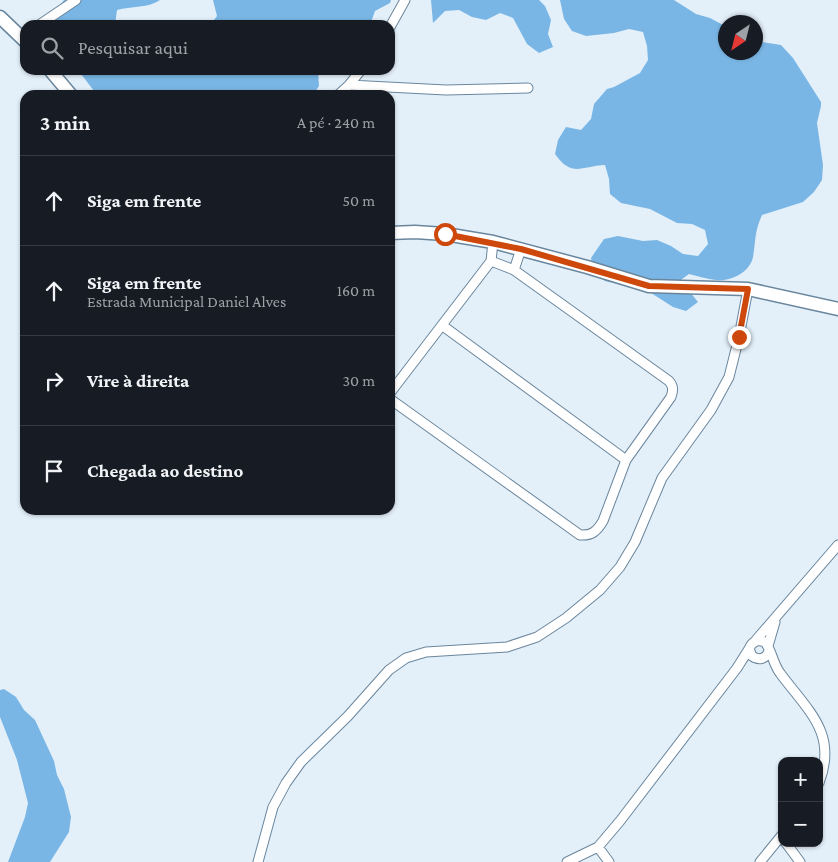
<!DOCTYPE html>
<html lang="pt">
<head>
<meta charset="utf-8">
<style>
	:root { --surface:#171b24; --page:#20242c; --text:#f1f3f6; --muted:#9ea1a6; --line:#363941 }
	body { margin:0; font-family:"Crimson Pro",serif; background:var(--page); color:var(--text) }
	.controls { position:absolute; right:15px; bottom:15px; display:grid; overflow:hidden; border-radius:10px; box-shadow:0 1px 4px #0004 }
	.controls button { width:45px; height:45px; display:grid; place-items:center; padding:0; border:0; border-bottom:1px solid var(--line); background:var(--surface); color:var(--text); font:25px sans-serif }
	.compass { position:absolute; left:718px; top:15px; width:45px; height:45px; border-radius:50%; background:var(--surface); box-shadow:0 1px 4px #0004; rotate:215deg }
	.stop { position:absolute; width:15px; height:15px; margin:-11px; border:4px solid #ce480c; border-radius:50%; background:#fff }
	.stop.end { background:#ce480c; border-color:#fff; box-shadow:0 1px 5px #0008 }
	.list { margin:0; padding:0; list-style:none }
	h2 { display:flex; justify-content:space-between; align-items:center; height:65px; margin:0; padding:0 20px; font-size:21px }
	h2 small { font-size:16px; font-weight:400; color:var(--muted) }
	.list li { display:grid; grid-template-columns:32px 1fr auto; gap:15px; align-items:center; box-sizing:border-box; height:90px; padding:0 20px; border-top:1px solid var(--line) }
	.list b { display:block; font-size:19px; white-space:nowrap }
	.list p { margin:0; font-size:16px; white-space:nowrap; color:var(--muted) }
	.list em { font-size:16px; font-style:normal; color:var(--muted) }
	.icon { flex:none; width:28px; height:28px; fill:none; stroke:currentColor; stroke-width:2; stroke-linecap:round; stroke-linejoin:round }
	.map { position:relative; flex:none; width:838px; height:862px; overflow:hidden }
	.search { position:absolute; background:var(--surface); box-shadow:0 1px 4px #0004; left:20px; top:20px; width:375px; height:55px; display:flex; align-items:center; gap:12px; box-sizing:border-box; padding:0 18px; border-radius:15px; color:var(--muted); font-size:19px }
	.panel { position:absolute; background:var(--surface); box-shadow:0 1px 4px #0004; left:20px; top:90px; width:375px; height:425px; border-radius:15px }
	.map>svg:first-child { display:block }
	.forest { fill:#7ab6e5 }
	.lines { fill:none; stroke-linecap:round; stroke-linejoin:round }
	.street-casing { stroke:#6a869d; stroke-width:11 }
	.secondary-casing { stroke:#6a869d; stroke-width:15 }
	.street { stroke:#fff; stroke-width:9 }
	.secondary { stroke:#fff; stroke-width:12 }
	.route { stroke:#ce480c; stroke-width:6 }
</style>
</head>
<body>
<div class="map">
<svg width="838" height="862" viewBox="0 0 838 862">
	<rect width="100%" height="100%" fill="#e3f0fa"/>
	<path class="forest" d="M 64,0 L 160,0 C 149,8 131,6 117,10 L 115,25 L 51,25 L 52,17 Z
		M 213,0 L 391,0 L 390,3 L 375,11 L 370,25 L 210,25 L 217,16 Z
		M 431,0 L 539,0 L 545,6 L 551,20 L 548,34 L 553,47 L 539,53 L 527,44 L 513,18 L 500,13 L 486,20 L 472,17 L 459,10 L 445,11 L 433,23 Z
		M 560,0 L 674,0 L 696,14 L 710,18 L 725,26 L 726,52 L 756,52 L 756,41 L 781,45 L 793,58 L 821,102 L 821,106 L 817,123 L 823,165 L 822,180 L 814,192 L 803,202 L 762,215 C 754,233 756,241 753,257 C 750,272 731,282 716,280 C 707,279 698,276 689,274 L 678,282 L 689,291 L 698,302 L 686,311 L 673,307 L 648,291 L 605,281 L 594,272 L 591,258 L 604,239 L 618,236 L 643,241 L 657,240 L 671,246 L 683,254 L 698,256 L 708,244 L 705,230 L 692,224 L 677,223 L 650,209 L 621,203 L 610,194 L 609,179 L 605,165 C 581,166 572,178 555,154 L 558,140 L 566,127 L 581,130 L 591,119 L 594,104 L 607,89 L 614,87 L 640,73 L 648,60 L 647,46 L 643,32 L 629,29 L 614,33 L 586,36 L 572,31 L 564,19 Z
		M 78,70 L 318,70 L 319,86 L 313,95 L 97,95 Z
		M 4,689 L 16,697 L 24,710 L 35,720 L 54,761 L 57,775 L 64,789 L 71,817 L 69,832 L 50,862 L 8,862 L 25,817 L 28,803 L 17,760 L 0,717 L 0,690 Z"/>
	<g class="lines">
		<g class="street-casing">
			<path id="street" d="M 39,25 L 76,0
				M 390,27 L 405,0
				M 349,85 L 446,90 L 528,88
				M 338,95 L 349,85 L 361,70
				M 491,261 L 493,242
				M 514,270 L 521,249
				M 443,326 L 626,460
				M 390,393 L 491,261 L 514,270 L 669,381 C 674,387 673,391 671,397 L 626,460 L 603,521 C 597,531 592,536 580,535 L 390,399
				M 756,640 L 838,545
				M 768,646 L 775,622
				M 769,651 C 766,659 759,661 752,656 L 749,649 C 752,641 758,639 765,642 C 772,651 773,664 780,673 C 808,711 838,733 819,783
				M 786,843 L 800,862
				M 598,847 L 609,862
				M 258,862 L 273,807 L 286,783 L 301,762 L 348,716 L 389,670 L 406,658 L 426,652 L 507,647 L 537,637 L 566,618 L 600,590 L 620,567 L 635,542 L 662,478 L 711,410 L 729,377 L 739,337 L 748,289
				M 567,862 L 598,847 L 620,821 L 737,668 L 749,649
				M 760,862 L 782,835"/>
		</g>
		<g class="secondary-casing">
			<path id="secondary" d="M 0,17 L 25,41
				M 50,70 L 71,95
				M 390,233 L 415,232 L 445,234 L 493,242 L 587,267 L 649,286 L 748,289 L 838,309"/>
		</g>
		<use href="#street" class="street"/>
		<use href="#secondary" class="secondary"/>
	</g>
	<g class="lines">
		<path class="route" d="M 445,234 L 521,249 L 649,286 L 748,289 L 739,337"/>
	</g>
</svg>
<div class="controls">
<button>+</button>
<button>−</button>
</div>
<svg class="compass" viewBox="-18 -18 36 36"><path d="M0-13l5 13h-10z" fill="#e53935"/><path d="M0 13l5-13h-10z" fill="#9ea1a6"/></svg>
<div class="stop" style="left:445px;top:234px"></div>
<div class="stop end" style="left:739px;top:337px"></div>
<div class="search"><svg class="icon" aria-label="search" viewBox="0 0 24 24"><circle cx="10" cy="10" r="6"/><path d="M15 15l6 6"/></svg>Pesquisar aqui</div>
<section class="panel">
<h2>3 min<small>A pé · 240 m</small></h2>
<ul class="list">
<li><svg class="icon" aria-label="ahead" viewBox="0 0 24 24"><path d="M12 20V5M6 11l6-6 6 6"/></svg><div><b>Siga em frente</b></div><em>50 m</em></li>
<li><svg class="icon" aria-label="ahead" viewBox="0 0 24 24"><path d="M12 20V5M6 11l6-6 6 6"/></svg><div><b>Siga em frente</b><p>Estrada Municipal Daniel Alves</p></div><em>160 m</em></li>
<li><svg class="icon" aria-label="right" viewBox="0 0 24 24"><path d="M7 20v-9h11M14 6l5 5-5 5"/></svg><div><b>Vire à direita</b></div><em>30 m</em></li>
<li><svg class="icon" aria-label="arrive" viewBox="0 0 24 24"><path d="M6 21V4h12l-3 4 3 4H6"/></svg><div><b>Chegada ao destino</b></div></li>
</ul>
</section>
</div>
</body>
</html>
